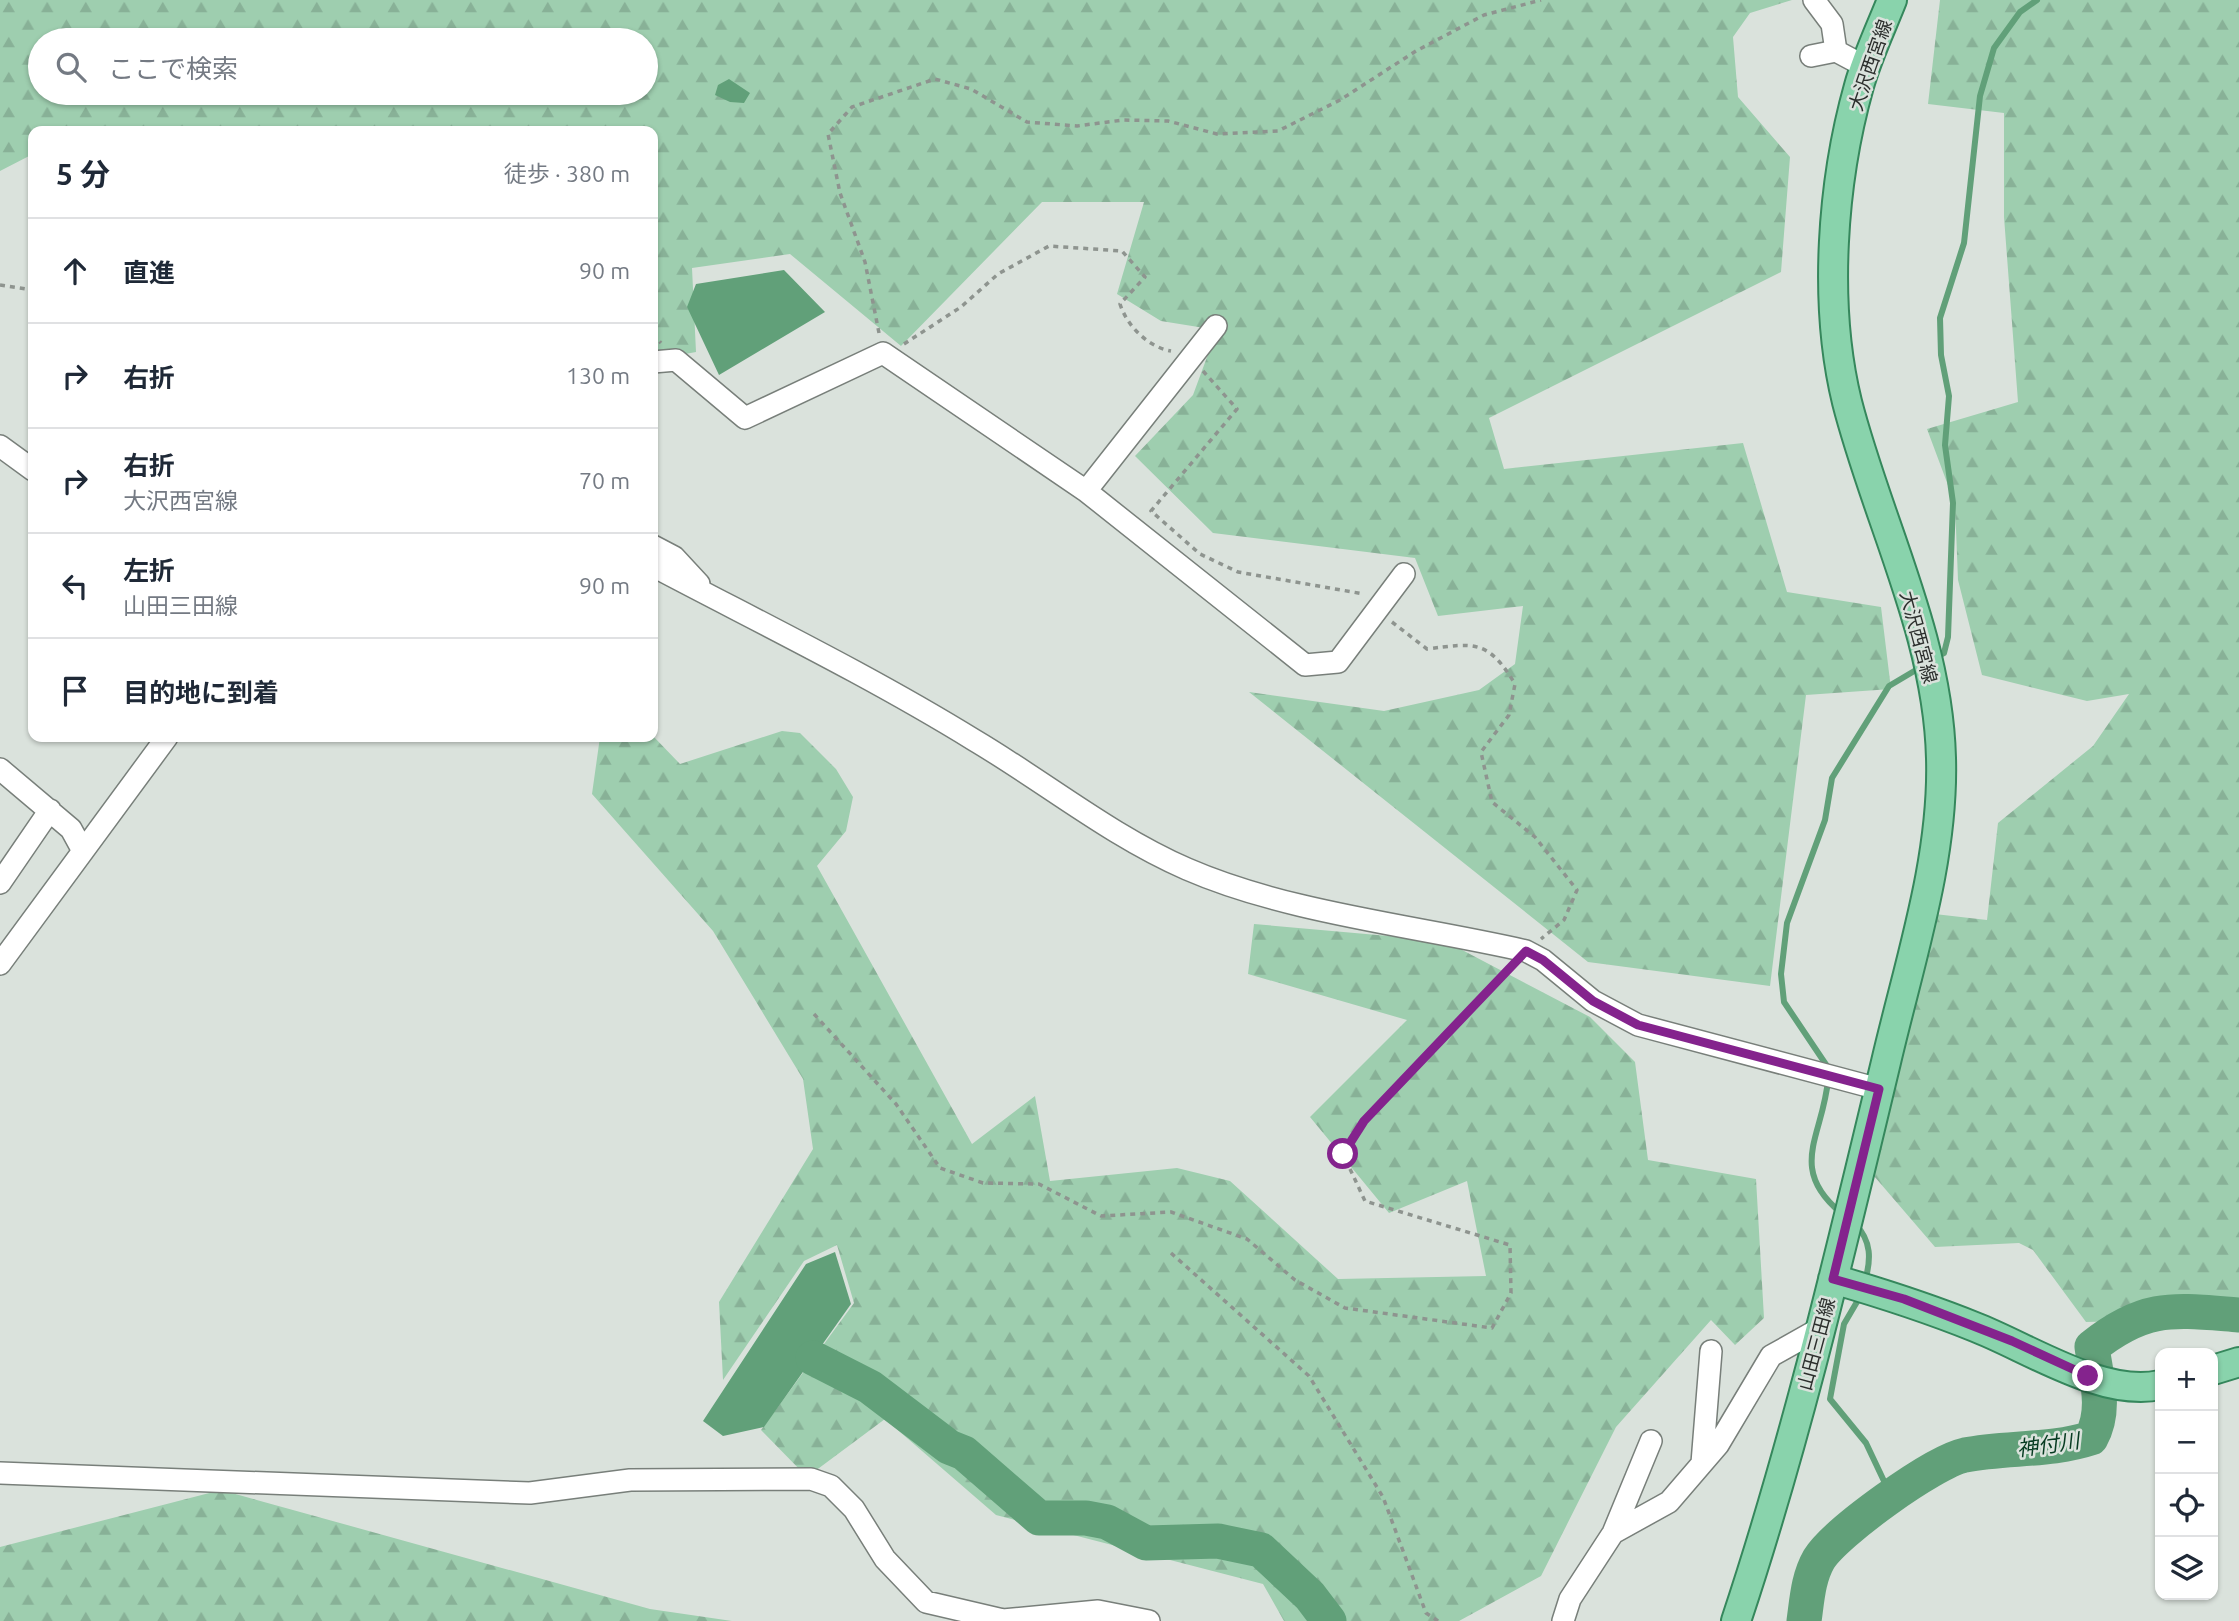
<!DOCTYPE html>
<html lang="ja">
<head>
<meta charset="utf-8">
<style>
	:root { --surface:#fff; --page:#f2f2f3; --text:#1f2937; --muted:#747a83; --line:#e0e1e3 }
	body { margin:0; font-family:Ubuntu,"Noto Sans JP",sans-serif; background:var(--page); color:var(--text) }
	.controls { position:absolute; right:21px; bottom:21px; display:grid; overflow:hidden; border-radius:14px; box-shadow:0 2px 5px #0004 }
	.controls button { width:63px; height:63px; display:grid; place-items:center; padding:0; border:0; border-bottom:2px solid var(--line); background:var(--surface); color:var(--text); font:35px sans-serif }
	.stop { position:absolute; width:21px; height:21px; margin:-16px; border:5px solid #84238d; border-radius:50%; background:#fff }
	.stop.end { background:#84238d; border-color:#fff; box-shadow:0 2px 7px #0008 }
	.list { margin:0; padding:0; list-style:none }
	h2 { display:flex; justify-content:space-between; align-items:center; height:91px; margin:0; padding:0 28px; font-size:30px }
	h2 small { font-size:23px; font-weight:400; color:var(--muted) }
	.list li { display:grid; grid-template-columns:46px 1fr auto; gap:21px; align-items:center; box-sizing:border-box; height:105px; padding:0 28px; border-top:2px solid var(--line) }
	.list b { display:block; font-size:26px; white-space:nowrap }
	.list p { margin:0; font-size:23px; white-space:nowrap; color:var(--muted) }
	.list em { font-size:23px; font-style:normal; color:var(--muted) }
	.icon { flex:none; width:38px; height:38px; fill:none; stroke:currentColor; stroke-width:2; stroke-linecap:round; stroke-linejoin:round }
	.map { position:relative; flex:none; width:2239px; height:1621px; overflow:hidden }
	.search { position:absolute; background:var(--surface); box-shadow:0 2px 5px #0004; left:28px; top:28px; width:630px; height:77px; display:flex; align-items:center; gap:18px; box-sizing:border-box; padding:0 24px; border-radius:38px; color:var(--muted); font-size:26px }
	.panel { position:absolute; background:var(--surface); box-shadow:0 2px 5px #0004; left:28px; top:126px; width:630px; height:616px; border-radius:14px }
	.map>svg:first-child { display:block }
	.forest { fill:url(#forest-firs); fill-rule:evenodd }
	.water { fill:#61a079 }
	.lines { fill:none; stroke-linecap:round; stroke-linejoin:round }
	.stream { stroke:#61a079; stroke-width:6 }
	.river { stroke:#61a079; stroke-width:35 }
	.minor-casing { stroke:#787f7a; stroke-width:24 }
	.major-casing { stroke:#35875c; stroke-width:32 }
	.path { stroke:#8e948f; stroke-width:3.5; stroke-dasharray:5 5; stroke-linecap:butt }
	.minor { stroke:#fff; stroke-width:21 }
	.major { stroke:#89d3ac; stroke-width:28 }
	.route { stroke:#84238d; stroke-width:9 }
	.labels { text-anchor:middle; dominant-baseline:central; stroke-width:5; stroke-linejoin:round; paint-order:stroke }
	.street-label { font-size:19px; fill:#2c2f2d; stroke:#dae2dc }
	.water-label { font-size:21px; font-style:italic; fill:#063b21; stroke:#dae2dc }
</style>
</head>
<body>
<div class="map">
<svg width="2239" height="1621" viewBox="0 0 2239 1621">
	<defs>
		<pattern id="forest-firs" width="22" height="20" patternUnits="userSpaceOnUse" patternTransform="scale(1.75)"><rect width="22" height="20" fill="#9eceaf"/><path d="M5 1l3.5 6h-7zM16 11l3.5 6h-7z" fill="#88b197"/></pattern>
	</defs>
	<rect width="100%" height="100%" fill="#dae2dc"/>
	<path class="forest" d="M 0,0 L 1792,0 L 1750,13 L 1733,37 L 1738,97 L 1790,157 L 1781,272 L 1489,418 L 1504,469 L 1743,443 L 1787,592 L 1881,607 L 1891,689 L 1806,695 L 1770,986 L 1588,962 L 1249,692 L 1384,711 L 1479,690 L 1515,664 L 1523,606 L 1438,616 L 1415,558 L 1213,533 L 1135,456 L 1193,395 L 1217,330 L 1161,321 L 1117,294 L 1144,202 L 1042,202 L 901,346 L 790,254 L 692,268 L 696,352 L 653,360 L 653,131 L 33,131 L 33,154 L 0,171 ZM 40,40 L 646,40 L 646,93 L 40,93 Z
		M 1940,0 L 2239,0 L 2239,1318 L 2086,1322 L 2033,1250 L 2019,1243 L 1935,1247 L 1874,1176 L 1926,913 L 1987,920 L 1998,823 L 2093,746 L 2129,694 L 2087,701 L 1982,675 L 1958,580 L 1955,504 L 1927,429 L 2018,402 L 2004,217 L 2004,113 L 1928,104 Z
		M 782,731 L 800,733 L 836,769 L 853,797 L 846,831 L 817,866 L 972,1144 L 1035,1096 L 1050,1181 L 1177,1168 L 1230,1181 L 1338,1279 L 1486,1276 L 1467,1181 L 1389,1213 L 1310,1117 L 1407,1020 L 1248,974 L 1254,924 L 1445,941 L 1590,1017 L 1635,1062 L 1648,1160 L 1756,1179 L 1764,1318 L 1735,1345 L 1711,1320 L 1616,1427 L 1541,1576 L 1459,1621 L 1284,1621 L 1263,1584 L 996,1515 L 885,1419 L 807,1477 L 761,1430 L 854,1303 L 837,1245 L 804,1261 L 723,1380 L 719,1302 L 813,1149 L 803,1079 L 713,931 L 592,794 L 600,737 L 653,736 L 680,764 Z
		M 221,1490 L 650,1609 L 732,1621 L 0,1621 L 0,1547 Z"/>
	<path class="water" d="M 729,79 L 750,93 L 744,103 L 730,102 L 715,95 L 718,85 Z
		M 784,270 L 825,312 L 719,375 L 687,307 L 696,284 Z
		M 835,1252 L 851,1304 L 764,1427 L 723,1436 L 703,1421 L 806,1264 Z"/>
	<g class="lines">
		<path class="stream" d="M 1936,657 L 1944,653 L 1948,637 L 1953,503 L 1945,445 L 1949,396 L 1941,355 L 1940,318 L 1964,243 L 1980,96 L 1994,48 L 2020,12 L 2037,0
			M 1829,1069 L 1784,1002 L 1781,974 L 1787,923 L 1825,820 L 1832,778 L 1889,686 L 1921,667
			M 1828,1080 C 1823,1136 1787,1168 1841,1213
			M 1855,1224 C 1872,1241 1871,1260 1865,1281
			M 1861,1295 L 1844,1324 L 1830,1399 L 1866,1443 L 1892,1498"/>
		<path class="river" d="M 813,1358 L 870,1387 L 949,1447 L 964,1453 L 1039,1518 L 1086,1518 L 1107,1522 L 1146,1543 L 1218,1541 L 1261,1550 L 1310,1596 L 1329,1621
			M 1804,1621 C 1807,1600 1808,1578 1819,1559 C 1836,1532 1933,1462 1965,1455 C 2006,1447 2052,1451 2091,1438 C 2107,1410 2096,1377 2092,1347 C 2146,1304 2174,1310 2239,1315"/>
		<g class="minor-casing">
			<path id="minor" d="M 1814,0 L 1832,24 L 1836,51
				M 1811,56 L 1836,51 L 1866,67
				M 1216,326 L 1086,491 L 1305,665 L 1338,662 L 1404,574
				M 653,362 L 676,360 L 745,418 L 883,353 L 1086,491
				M 0,446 L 33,470
				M 653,546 L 674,557 L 699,584
				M 653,566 C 761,623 870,676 974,740 C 1045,782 1111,836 1187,869 C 1288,913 1417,926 1526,951 L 1543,960 L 1593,1001 L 1638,1025 L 1879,1089
				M 0,769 L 71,829 L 83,851
				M 0,883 L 50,810
				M 0,964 L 167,737
				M 1702,1463 L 1711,1351
				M 0,1473 L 530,1493 L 630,1480 L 811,1479 L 831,1486 L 854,1509 L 885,1559 L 926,1602 L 1003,1620 L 1098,1611 L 1149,1621
				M 1613,1533 L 1651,1441
				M 1563,1621 L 1570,1599 L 1613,1533 L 1669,1502 L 1718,1445 L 1771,1356 L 1819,1329"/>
		</g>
		<g class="major-casing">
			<path id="major" d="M 1833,1279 C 1881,1293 1928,1308 1975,1327 C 2027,1347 2103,1398 2160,1385
				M 2213,1370 L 2239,1362
				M 1736,1621 C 1797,1438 1841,1249 1886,1062 C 1909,963 1944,860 1941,758 C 1938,634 1877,520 1847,402 C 1823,304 1832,182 1859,86 C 1867,57 1881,28 1892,0"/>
		</g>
		<path class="path" d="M 0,285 L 33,290
			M 879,333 L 865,262 L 840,193 L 828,134 L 852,107 L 935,79 L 971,89 L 1027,122 L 1077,126 L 1123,120 L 1168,121 L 1217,134 L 1278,131 L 1340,100 L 1416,51 L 1484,15 L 1541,0
			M 653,334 L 661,343
			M 904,344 L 961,307 L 998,274 L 1049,246 L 1122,251 L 1145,277 L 1120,304 C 1127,326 1148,347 1171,351
			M 1203,371 L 1237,409 L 1151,511 L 1200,554 L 1238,572 L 1364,594
			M 1392,622 L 1427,649 C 1474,643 1488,639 1515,684 L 1509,715 L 1481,752 L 1492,802 L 1535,837 L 1577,890 L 1564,920 L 1541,939
			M 814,1014 L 896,1104 L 940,1168 L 983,1183 L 1039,1184 L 1101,1216 L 1171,1212 L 1247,1239 L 1295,1280 L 1345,1308 L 1492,1328 L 1511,1293 L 1510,1245 L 1365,1201 L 1343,1154 L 1364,1121 L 1510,968
			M 1171,1253 L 1309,1376 L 1383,1497 L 1426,1613 L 1438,1621"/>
		<use href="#minor" class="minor"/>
		<use href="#major" class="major"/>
	</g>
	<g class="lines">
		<path class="route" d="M 1343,1154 L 1364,1121 L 1526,951 L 1543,960 L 1593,1001 L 1638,1025 L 1879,1089 L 1833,1279 L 1904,1299 L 2012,1341 L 2088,1376"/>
	</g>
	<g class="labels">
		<g class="street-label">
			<text transform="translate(1870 65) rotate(-71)">大沢西宮線</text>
			<text transform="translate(1919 637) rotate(75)">大沢西宮線</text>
			<text transform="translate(1816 1344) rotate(-75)">山田三田線</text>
		</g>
		<g class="water-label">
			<text transform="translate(2048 1444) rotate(-8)">神付川</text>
		</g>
	</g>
</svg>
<div class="controls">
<button>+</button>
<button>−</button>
<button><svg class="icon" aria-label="locate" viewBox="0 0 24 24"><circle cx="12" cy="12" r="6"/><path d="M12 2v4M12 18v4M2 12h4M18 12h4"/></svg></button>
<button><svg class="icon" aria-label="layers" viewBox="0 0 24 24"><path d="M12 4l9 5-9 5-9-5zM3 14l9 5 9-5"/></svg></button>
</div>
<div class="stop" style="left:1343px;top:1154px"></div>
<div class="stop end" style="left:2088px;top:1376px"></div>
<div class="search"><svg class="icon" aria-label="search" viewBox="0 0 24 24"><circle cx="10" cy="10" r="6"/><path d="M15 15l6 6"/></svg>ここで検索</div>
<section class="panel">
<h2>5 分<small>徒歩 · 380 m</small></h2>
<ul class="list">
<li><svg class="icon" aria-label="ahead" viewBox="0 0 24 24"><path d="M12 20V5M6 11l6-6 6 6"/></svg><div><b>直進</b></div><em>90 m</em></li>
<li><svg class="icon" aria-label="right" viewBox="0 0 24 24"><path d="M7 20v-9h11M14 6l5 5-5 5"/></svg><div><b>右折</b></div><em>130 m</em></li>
<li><svg class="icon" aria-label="right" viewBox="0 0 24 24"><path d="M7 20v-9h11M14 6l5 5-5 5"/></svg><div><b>右折</b><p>大沢西宮線</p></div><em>70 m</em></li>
<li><svg class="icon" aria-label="left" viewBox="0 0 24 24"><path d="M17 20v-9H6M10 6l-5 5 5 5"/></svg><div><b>左折</b><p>山田三田線</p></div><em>90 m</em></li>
<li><svg class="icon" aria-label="arrive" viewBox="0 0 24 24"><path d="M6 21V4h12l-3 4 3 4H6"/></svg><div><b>目的地に到着</b></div></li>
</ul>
</section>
</div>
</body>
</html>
